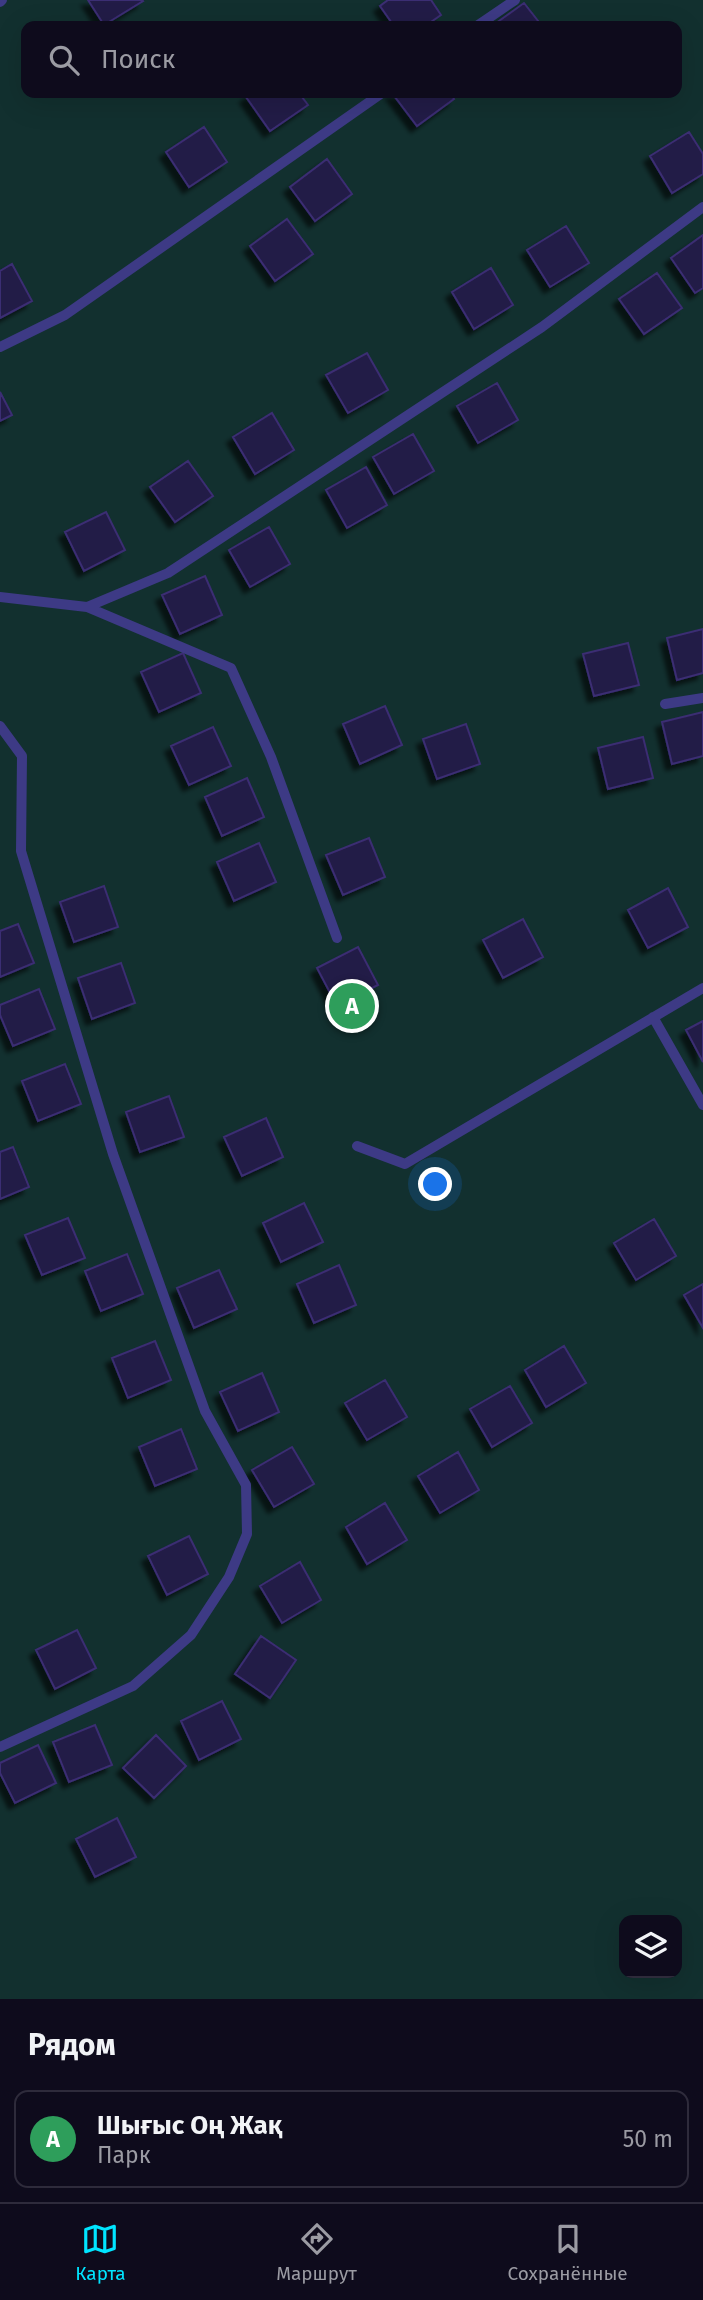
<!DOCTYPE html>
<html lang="ru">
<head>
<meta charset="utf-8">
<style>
	:root { --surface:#0e0b1c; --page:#171425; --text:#f1f3f6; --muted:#9b9ba3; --line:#2e2b3b; --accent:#00e5ff }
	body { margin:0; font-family:"Fira Sans",sans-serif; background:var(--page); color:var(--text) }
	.controls { position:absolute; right:21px; bottom:21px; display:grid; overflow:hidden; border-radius:14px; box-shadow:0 7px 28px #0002 }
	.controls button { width:63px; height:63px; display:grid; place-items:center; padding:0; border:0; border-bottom:2px solid var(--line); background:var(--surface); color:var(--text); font:35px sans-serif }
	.you { position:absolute; left:436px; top:1185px; width:24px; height:24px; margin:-18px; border:5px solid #fff; border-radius:50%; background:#1a73e8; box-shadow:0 0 0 10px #1a73e833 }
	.badge { display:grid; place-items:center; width:46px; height:46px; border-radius:50%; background:var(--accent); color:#fff; font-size:23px; font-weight:700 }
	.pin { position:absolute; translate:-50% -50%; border:4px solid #fff; box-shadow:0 2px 7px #0006 }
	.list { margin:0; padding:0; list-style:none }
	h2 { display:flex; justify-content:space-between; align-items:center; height:91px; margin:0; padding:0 28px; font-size:30px }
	h2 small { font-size:23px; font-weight:400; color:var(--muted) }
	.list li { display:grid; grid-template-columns:46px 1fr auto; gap:21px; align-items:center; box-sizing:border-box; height:98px; margin:0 14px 14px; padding:0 14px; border:2px solid var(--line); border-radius:14px }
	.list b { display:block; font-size:26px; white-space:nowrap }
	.list p { margin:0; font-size:23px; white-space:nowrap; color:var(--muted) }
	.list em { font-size:23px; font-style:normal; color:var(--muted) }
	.icon { flex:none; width:38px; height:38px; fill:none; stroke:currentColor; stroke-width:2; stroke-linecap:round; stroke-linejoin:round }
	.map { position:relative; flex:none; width:703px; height:1999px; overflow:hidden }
	.search { position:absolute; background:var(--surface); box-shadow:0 7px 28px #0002; left:21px; right:21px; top:21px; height:77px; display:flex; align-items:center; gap:18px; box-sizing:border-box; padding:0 24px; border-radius:14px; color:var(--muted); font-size:26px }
	.sheet { height:203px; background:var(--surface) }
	nav { display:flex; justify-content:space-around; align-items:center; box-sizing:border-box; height:98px; border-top:2px solid var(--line); background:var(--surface); font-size:19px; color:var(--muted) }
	nav a { display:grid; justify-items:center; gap:4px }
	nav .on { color:var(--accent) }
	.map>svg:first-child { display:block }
	.green { fill:#12302f; fill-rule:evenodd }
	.building { fill:#241b47; stroke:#3b2d73; stroke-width:2; filter:url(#shadow) }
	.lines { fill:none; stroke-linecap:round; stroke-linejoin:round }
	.lane { stroke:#3d3a85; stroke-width:10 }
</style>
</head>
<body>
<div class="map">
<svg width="703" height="1999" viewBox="0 0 703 1999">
	<defs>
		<filter id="shadow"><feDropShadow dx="-6" dy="6" stdDeviation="2" flood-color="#0009"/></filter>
	</defs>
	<rect width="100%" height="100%" fill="#130f26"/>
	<path class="green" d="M 0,0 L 703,0 L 703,1999 L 0,1999 ZM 26,26 L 677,26 L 677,93 L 26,93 ZM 624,1920 L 677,1920 L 677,1973 L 624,1973 Z"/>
	<path class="building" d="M 88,0 L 142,0 L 143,1 L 104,25 Z
		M 388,0 L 431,0 L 441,15 L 425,26 L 394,26 L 380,6 Z
		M 524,3 L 542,26 L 492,26 Z
		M 252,93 L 299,93 L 308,105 L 270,131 L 246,97 Z
		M 392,93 L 450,93 L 454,99 L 417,126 Z
		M 204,127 L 227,162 L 189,187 L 166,152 Z
		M 689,132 L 703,154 L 703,174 L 672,193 L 650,156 Z
		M 327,159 L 352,194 L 315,221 L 290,187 Z
		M 287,219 L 313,254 L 275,281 L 250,246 Z
		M 566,226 L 589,263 L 550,287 L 527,250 Z
		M 703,235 L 703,288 L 695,293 L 671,258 Z
		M 12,264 L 32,301 L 0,318 L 0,271 Z
		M 491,268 L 513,305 L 474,329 L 452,292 Z
		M 657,273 L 682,308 L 644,334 L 619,299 Z
		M 367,353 L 388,390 L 348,413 L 326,375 Z
		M 497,383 L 518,420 L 478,443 L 457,406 Z
		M 0,392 L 12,415 L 0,421 Z
		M 272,413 L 294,450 L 255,474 L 233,437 Z
		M 413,434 L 434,471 L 394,494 L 373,457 Z
		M 188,461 L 213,496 L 175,522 L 150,487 Z
		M 366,467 L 387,505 L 347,528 L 326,490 Z
		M 106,512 L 125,550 L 84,571 L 65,532 Z
		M 269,527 L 290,564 L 250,587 L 229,550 Z
		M 205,576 L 222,615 L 180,634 L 162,595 Z
		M 703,629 L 703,673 L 677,680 L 667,638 Z
		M 628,643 L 639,685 L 594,696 L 583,654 Z
		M 183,653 L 201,693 L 159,712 L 141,672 Z
		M 385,706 L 402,745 L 360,764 L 343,724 Z
		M 703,712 L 703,756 L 672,764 L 662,722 Z
		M 466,724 L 480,764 L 437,779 L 423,739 Z
		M 213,727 L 231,766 L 189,785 L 171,746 Z
		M 643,737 L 653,778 L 608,789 L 598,748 Z
		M 247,778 L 264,817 L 222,836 L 205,797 Z
		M 369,838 L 385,877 L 343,895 L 326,855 Z
		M 259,843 L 276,882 L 234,901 L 217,862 Z
		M 104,886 L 118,927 L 74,942 L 60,902 Z
		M 668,888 L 688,927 L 648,948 L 628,910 Z
		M 523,919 L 543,957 L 503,978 L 483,940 Z
		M 18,924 L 34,963 L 0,977 L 0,931 Z
		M 358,947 L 378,985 L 337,1006 L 317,968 Z
		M 121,963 L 135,1003 L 92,1019 L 78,978 Z
		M 39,989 L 55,1029 L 13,1046 L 0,1015 L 0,1005 Z
		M 703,1021 L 703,1062 L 686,1030 Z
		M 65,1064 L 81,1104 L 38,1121 L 22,1081 Z
		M 169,1096 L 184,1137 L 140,1152 L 126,1112 Z
		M 266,1118 L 283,1157 L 242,1176 L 224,1137 Z
		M 13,1147 L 29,1187 L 0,1199 L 0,1152 Z
		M 304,1203 L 323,1242 L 281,1262 L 263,1223 Z
		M 68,1218 L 85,1258 L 42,1275 L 25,1235 Z
		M 654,1219 L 676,1256 L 636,1280 L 614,1243 Z
		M 127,1254 L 143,1294 L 101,1311 L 85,1271 Z
		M 339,1265 L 356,1305 L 314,1323 L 297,1284 Z
		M 219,1270 L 237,1309 L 194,1328 L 177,1288 Z
		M 703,1284 L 703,1328 L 684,1295 Z
		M 155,1341 L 171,1380 L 128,1398 L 112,1358 Z
		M 564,1346 L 586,1383 L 546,1407 L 525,1370 Z
		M 262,1373 L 279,1412 L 238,1431 L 220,1392 Z
		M 385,1380 L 407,1417 L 367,1440 L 345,1403 Z
		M 510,1386 L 532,1423 L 492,1447 L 470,1409 Z
		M 181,1429 L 197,1469 L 155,1486 L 139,1447 Z
		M 292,1447 L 314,1484 L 274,1507 L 252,1470 Z
		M 458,1452 L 479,1490 L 440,1513 L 418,1476 Z
		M 385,1503 L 407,1540 L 367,1564 L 346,1527 Z
		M 189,1536 L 208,1574 L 167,1595 L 148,1556 Z
		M 300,1562 L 321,1600 L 282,1623 L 260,1586 Z
		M 77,1630 L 96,1668 L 55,1689 L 36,1650 Z
		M 261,1636 L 296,1660 L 270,1698 L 235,1674 Z
		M 222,1701 L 241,1739 L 199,1760 L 181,1721 Z
		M 95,1725 L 112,1765 L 69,1782 L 53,1742 Z
		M 156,1735 L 186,1766 L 154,1798 L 123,1768 Z
		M 38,1745 L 56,1783 L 15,1803 L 0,1773 L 0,1763 Z
		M 117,1818 L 136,1857 L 95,1877 L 76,1839 Z"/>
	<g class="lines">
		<path class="lane" d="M 0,2 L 2,0
			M 477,26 L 515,0
			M 0,347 L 65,315 L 382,93
			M 0,597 L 87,607 L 168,573 L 542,327 L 703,207
			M 87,607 L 231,668 L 271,757 L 337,938
			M 665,704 L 703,698
			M 0,726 L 22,756 L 21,851 L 113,1154 L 205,1411 L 246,1485 L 247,1534 L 229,1577 L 191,1635 L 133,1686 L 0,1747
			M 653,1017 L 703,1105
			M 357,1146 L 405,1164 L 703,988"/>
	</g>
</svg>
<div class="controls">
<button><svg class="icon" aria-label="layers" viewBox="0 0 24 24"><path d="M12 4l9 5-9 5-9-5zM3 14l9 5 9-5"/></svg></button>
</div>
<div class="you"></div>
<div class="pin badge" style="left:352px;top:1006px;background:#2e9e5b">A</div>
<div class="search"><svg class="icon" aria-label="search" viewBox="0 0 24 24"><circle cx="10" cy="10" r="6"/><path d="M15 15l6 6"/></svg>Поиск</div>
</div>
<section class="sheet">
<h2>Рядом<small></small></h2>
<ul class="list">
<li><span class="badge" style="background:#2e9e5b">A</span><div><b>Шығыс Оң Жақ</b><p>Парк</p></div><em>50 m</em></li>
</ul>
</section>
<nav>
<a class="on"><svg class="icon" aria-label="map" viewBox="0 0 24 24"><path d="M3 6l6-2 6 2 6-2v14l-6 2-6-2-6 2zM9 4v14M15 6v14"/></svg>Карта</a>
<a><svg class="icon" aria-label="directions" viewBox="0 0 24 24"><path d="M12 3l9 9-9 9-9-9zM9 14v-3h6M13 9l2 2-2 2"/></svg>Маршрут</a>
<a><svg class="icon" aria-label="saved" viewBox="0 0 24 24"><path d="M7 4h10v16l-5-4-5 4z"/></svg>Сохранённые</a>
</nav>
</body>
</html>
